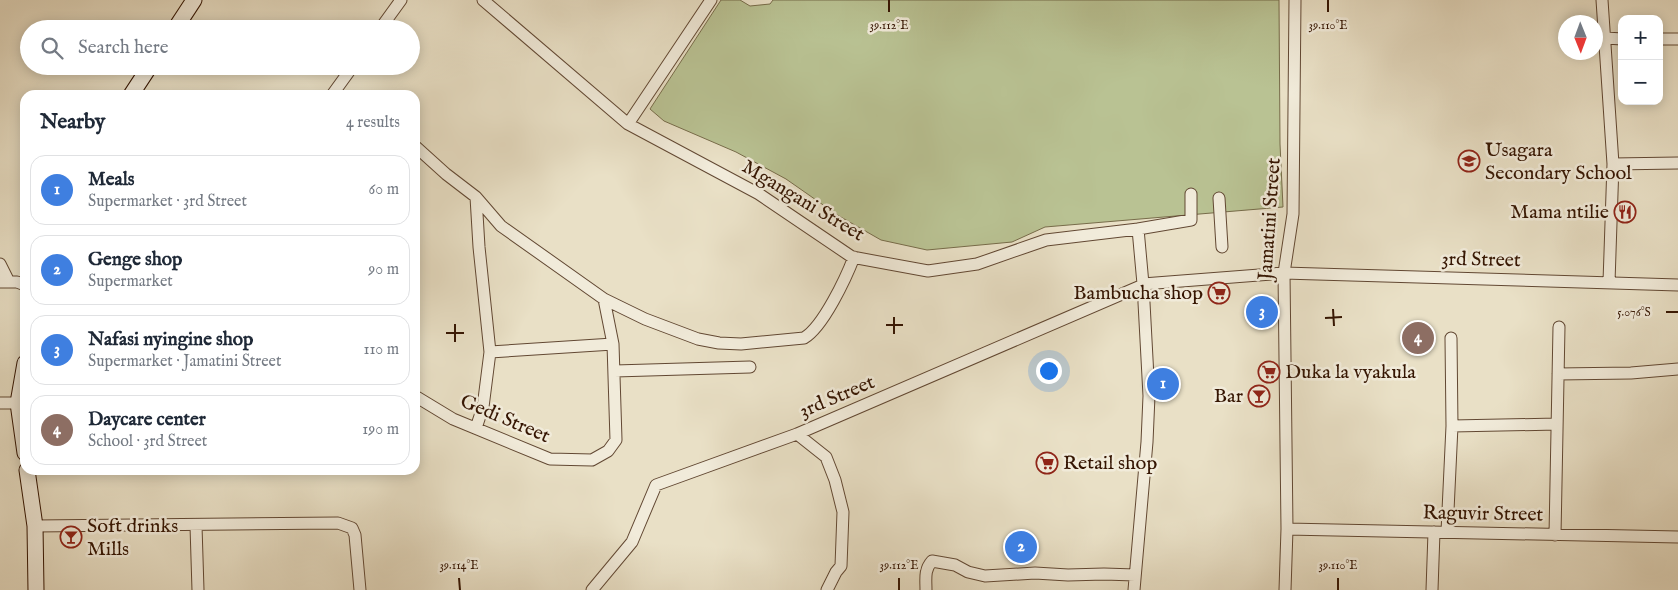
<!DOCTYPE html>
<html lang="en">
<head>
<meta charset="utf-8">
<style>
	:root { --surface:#fff; --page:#f6f6f7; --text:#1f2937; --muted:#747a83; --line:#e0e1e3; --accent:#8f2418 }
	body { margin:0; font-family:"IM FELL English",serif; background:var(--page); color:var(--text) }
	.controls { position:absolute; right:15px; top:15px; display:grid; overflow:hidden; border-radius:10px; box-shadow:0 2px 12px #0003 }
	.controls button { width:45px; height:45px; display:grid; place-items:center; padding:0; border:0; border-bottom:1px solid var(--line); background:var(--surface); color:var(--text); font:25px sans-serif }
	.compass { position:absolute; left:1558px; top:15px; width:45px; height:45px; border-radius:50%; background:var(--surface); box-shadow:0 2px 12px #0003; rotate:179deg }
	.you { position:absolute; left:1048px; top:370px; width:18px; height:18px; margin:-12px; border:4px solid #fff; border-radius:50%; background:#1a73e8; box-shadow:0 0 0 8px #1a73e833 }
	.badge { display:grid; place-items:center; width:32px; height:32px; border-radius:50%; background:var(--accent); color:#fff; font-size:16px; font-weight:700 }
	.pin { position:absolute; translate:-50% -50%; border:2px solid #fff; box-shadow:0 1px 5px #0006 }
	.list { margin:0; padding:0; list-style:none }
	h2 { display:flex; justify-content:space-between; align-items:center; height:65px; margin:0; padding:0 20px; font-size:21px }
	h2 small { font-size:16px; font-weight:400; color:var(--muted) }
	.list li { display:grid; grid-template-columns:32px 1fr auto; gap:15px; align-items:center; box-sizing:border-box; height:70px; margin:0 10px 10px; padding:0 10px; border:1px solid var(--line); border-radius:15px }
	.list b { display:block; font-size:19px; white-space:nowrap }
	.list p { margin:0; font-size:16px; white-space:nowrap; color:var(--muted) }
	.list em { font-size:16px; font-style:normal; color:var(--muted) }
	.icon { flex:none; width:28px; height:28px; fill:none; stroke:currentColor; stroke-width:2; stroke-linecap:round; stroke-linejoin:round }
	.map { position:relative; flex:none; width:1678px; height:590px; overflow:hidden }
	.search { position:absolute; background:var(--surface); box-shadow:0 2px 12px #0003; left:20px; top:20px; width:400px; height:55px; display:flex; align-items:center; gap:12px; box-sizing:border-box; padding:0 18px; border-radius:28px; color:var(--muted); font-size:19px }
	.panel { position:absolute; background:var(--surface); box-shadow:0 2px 12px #0003; left:20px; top:90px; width:400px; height:385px; border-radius:15px }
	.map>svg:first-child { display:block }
	.green { fill:#b9c293; stroke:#776c4a }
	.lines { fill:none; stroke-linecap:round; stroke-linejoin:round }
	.street-casing { stroke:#624833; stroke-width:13 }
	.secondary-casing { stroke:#351502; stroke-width:17 }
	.street { stroke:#f1ebda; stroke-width:11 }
	.secondary { stroke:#f1ebda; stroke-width:15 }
	.ticks { fill:none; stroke:#351502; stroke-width:2 }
	.labels { text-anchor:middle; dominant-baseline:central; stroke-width:5; stroke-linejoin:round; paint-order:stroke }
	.poi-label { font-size:20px; fill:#351502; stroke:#f1ebda; text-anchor:start }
	.street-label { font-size:20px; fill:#351502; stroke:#f1ebda }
	.ticks-label { font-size:12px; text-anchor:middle; fill:#351502; stroke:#f1ebda; stroke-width:5; stroke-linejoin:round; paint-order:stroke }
</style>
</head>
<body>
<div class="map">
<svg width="1678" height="590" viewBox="0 0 1678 590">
	<rect width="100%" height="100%" fill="#e9e0c6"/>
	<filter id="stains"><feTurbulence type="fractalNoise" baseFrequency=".004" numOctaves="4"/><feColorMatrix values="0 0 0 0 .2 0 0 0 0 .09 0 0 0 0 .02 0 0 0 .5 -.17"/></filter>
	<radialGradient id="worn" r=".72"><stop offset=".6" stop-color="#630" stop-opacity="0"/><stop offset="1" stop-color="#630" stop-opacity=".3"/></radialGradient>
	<path class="green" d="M 721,0 L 740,0 L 750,6 L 770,4 L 773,0 L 1279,0 L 1280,144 L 1283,207 L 1045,227 L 1012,242 L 927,250 L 881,240 L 839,216 L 786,179 L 736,152 L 664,121 L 650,109 Z"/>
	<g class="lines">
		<g class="street-casing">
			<path id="street" d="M 483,0 L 628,124 L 759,194 L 852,257 L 928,271 L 977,264 L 1046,240 L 1138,229 L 1143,284 L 1284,273 L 1678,285
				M 1602,0 L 1613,164 L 1609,282
				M 380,29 L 401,0
				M 1606,38 L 1622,39
				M 1659,39 L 1678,39
				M 332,95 L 353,66
				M 628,124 L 711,0
				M 415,146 L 446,174 L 476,197 L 501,226 L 604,299 L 645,319 L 698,339 L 719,343 L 741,344 L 804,338 C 823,327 846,278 854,257
				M 1613,164 L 1678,163
				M 476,197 L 479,247 L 490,352 L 483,407 L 476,428
				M 1219,198 L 1222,247
				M 1138,229 L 1191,220 L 1191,194
				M 0,264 L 9,282
				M 0,282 L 17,282 L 25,285
				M 490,352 L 613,344
				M 615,371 L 750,367
				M 1558,374 L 1631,373 L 1678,369
				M 415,396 L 453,419 L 550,459 L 592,460 L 608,451 L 616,440 L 613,344 L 604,299
				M 0,403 L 18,403
				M 1452,426 L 1557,424
				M 797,434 L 826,457 L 835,480 L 843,512 L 841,566 L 836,572 L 827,590
				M 35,526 L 338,523 L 352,528 L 355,535 L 360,590
				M 196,526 L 198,590
				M 1287,529 L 1678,537
				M 1447,532 L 1452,426 L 1451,338
				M 1555,535 L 1559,327
				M 592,590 L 632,542 L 656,485 L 797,434 L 1143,285
				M 926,590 C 926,579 924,570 932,561 L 955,565 L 968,572 L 985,576 L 1035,573 L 1068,575 L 1104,574 L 1135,575
				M 1134,590 L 1147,442 L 1149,396 L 1143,284
				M 1285,590 L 1287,529 L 1284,273 L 1293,214 L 1295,0
				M 1432,590 L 1434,532"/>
		</g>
		<g class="secondary-casing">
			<path id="secondary" d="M 175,29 L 194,0
				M 131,95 L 150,66
				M 25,363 L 18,403 L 25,453
				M 27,470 L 35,526 L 36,590"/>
		</g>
		<use href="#street" class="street"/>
		<use href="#secondary" class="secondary"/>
	</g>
	<path class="ticks" d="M 889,0 L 889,12M 1328,0 L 1328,12M 1333,309 L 1334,326M 1666,312 L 1678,312M 894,317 L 894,334M 1325,318 L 1342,317M 455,324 L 455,342M 886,325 L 903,325M 446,333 L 464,333M 459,578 L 460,590M 899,578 L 899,590M 1338,578 L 1338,590"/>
	<defs>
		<g id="school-ring" transform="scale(1.125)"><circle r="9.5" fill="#f1ebda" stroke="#8f2418" stroke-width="1.5"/><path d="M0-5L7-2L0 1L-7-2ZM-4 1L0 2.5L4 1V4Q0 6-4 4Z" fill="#8f2418"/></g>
		<g id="restaurant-ring" transform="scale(1.125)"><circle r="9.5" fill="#f1ebda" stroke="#8f2418" stroke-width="1.5"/><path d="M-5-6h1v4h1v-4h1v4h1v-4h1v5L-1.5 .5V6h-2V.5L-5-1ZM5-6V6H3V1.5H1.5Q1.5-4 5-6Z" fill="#8f2418"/></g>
		<g id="supermarket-ring" transform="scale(1.125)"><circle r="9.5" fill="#f1ebda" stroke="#8f2418" stroke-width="1.5"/><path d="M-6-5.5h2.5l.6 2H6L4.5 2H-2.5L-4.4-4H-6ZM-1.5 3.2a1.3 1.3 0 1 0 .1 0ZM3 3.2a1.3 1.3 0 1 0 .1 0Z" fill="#8f2418"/></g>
		<g id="bar-ring" transform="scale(1.125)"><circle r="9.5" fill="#f1ebda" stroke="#8f2418" stroke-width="1.5"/><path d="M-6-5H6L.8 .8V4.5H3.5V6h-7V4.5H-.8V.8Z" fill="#8f2418"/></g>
	</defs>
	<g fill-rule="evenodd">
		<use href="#school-ring" x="1469" y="161"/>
		<use href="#restaurant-ring" x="1625" y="212"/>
		<use href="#supermarket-ring" x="1219" y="293"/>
		<use href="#supermarket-ring" x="1269" y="372"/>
		<use href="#bar-ring" x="1259" y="396"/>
		<use href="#supermarket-ring" x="1047" y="463"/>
		<use href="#bar-ring" x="71" y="537"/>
	</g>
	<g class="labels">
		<g class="poi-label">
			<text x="1485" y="150">Usagara<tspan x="1485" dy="23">Secondary School</tspan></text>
			<text x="1609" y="212" text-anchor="end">Mama ntilie</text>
			<text x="1203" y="293" text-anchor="end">Bambucha shop</text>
			<text x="1285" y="372">Duka la vyakula</text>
			<text x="1243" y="396" text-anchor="end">Bar</text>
			<text x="1063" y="463">Retail shop</text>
			<text x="87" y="526">Soft drinks<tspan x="87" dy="23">Mills</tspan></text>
		</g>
		<g class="street-label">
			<text transform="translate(803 201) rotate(31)">Mgangani Street</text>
			<text transform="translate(1270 219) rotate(-86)">Jamatini Street</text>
			<text transform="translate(1481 260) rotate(1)">3rd Street</text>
			<text transform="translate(837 397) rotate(-23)">3rd Street</text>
			<text transform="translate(505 419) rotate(23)">Gedi Street</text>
			<text transform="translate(1483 514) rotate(1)">Raguvir Street</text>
		</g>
	</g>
	<g class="ticks-label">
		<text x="889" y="29">39.112°E</text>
		<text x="1328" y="29">39.110°E</text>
		<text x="1634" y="316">5.076°S</text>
		<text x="459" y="569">39.114°E</text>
		<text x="899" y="569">39.112°E</text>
		<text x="1338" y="569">39.110°E</text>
	</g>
	<rect width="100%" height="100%" filter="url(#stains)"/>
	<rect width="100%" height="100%" fill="url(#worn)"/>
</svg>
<div class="controls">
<button>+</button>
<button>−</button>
</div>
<svg class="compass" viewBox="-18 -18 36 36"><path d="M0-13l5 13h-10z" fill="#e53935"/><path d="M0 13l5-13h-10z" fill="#747a83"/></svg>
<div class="you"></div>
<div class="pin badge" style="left:1163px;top:384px;background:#3f7fe0">1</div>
<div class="pin badge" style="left:1021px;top:547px;background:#3f7fe0">2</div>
<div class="pin badge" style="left:1262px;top:312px;background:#3f7fe0">3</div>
<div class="pin badge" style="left:1418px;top:338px;background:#8d6e63">4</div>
<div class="search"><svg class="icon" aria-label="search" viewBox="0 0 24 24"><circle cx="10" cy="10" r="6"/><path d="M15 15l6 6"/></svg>Search here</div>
<section class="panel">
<h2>Nearby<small>4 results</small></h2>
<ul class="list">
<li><span class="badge" style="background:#3f7fe0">1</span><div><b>Meals</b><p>Supermarket · 3rd Street</p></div><em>60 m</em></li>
<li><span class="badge" style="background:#3f7fe0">2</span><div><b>Genge shop</b><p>Supermarket</p></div><em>90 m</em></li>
<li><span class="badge" style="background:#3f7fe0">3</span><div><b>Nafasi nyingine shop</b><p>Supermarket · Jamatini Street</p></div><em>110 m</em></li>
<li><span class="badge" style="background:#8d6e63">4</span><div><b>Daycare center</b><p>School · 3rd Street</p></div><em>190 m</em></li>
</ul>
</section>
</div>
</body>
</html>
